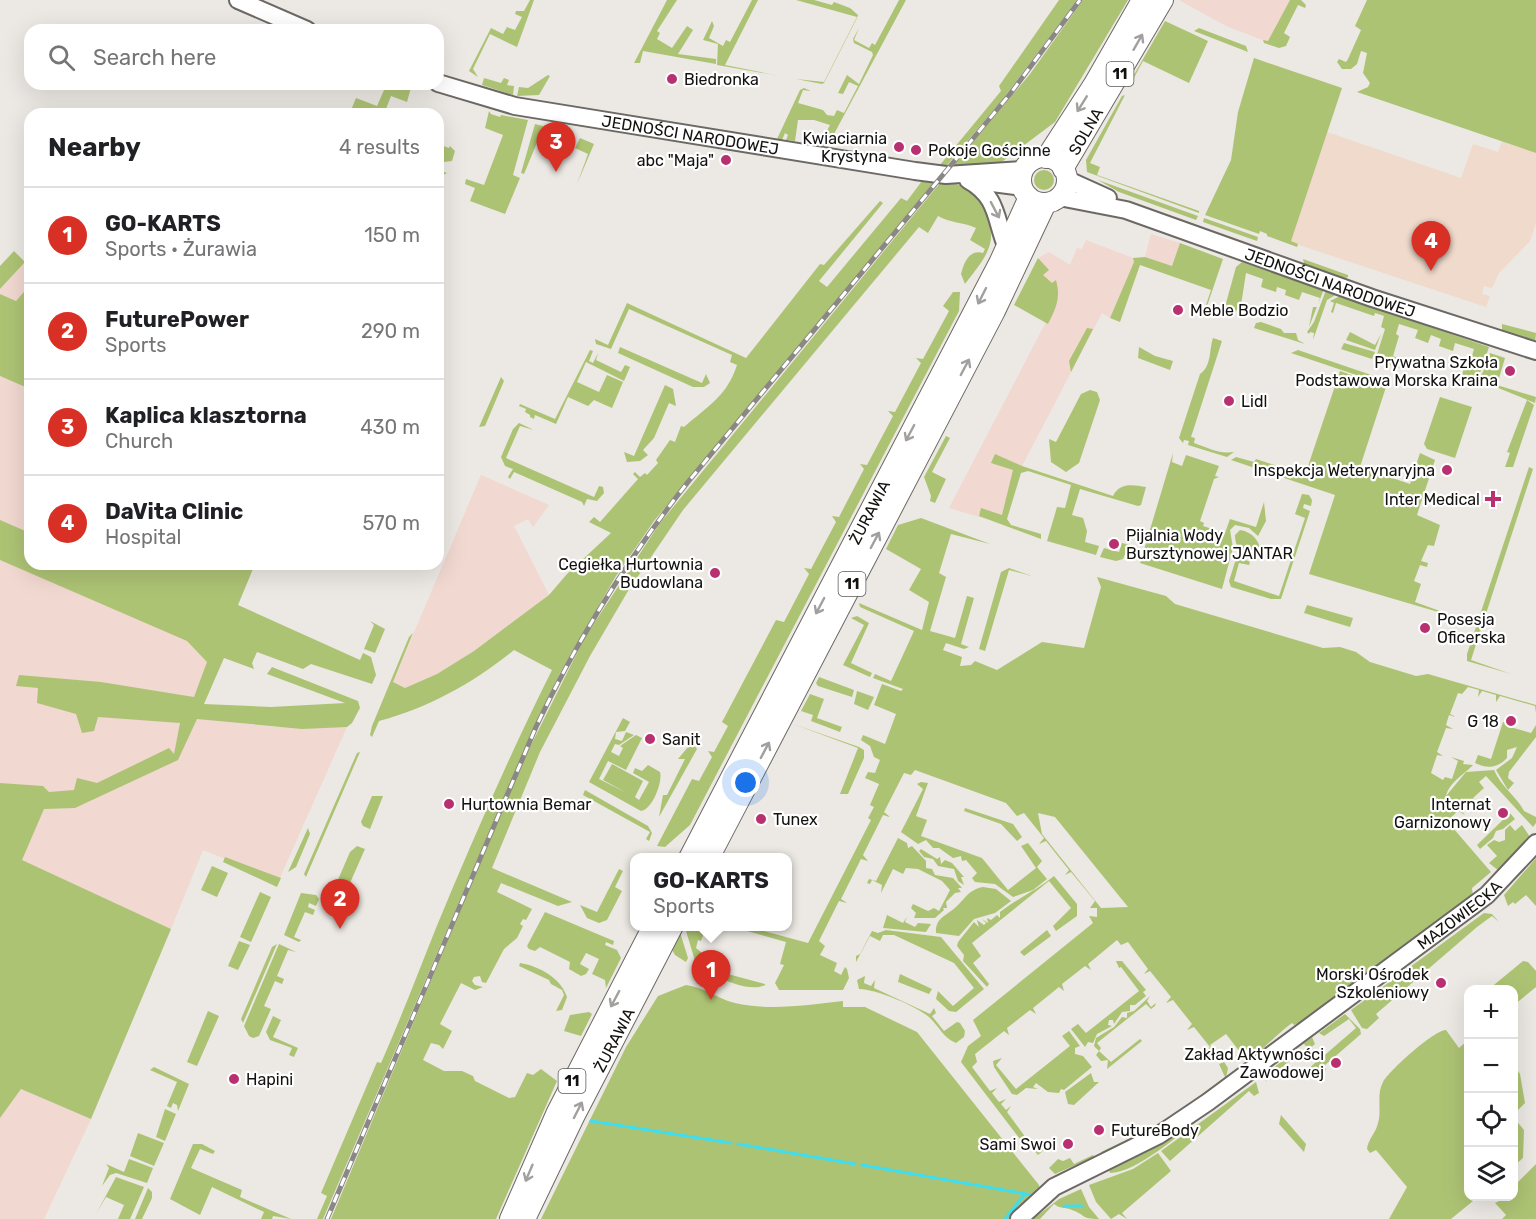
<!DOCTYPE html>
<html lang="en">
<head>
<meta charset="utf-8">
<style>
	:root { --surface:#fff; --page:#f2f2f2; --text:#202124; --muted:#757577; --line:#e0e0e0; --accent:#d93025 }
	body { margin:0; font-family:Rubik,sans-serif; background:var(--page); color:var(--text) }
	.controls { position:absolute; right:18px; bottom:18px; display:grid; overflow:hidden; border-radius:12px; box-shadow:0 6px 24px #0002 }
	.controls button { width:54px; height:54px; display:grid; place-items:center; padding:0; border:0; border-bottom:2px solid var(--line); background:var(--surface); color:var(--text); font:30px sans-serif }
	.you { position:absolute; left:746px; top:783px; width:21px; height:21px; margin:-15px; border:4px solid #fff; border-radius:50%; background:#1a73e8; box-shadow:0 0 0 9px #1a73e833 }
	.badge { display:grid; place-items:center; width:39px; height:39px; border-radius:50%; background:var(--accent); color:#fff; font-size:20px; font-weight:700 }
	.pin { position:absolute; translate:-50% -50px; filter:drop-shadow(0 2px 3px #0008) }
	.pin::after { content:''; position:absolute; top:32px; width:21px; height:18px; background:inherit; clip-path:polygon(0 0,100% 0,50% 100%) }
	.popup { position:absolute; left:630px; top:853px; width:162px; height:78px; box-sizing:border-box; display:grid; place-content:center; border-radius:12px; background:var(--surface); filter:drop-shadow(0 2px 4px #0005); font-size:20px; white-space:nowrap; color:var(--muted) }
	.popup b { font-size:22px; color:var(--text) }
	.popup::after { content:''; position:absolute; left:50%; top:100%; margin-left:-12px; border:12px solid transparent; border-top-color:var(--surface) }
	.list { margin:0; padding:0; list-style:none }
	h2 { display:flex; justify-content:space-between; align-items:center; height:78px; margin:0; padding:0 24px; font-size:26px }
	h2 small { font-size:20px; font-weight:400; color:var(--muted) }
	.list li { display:grid; grid-template-columns:39px 1fr auto; gap:18px; align-items:center; box-sizing:border-box; height:96px; padding:0 24px; border-top:2px solid var(--line) }
	.list b { display:block; font-size:22px; white-space:nowrap }
	.list p { margin:0; font-size:20px; white-space:nowrap; color:var(--muted) }
	.list em { font-size:20px; font-style:normal; color:var(--muted) }
	.icon { flex:none; width:33px; height:33px; fill:none; stroke:currentColor; stroke-width:2; stroke-linecap:round; stroke-linejoin:round }
	.map { position:relative; flex:none; width:1536px; height:1219px; overflow:hidden }
	.search { position:absolute; background:var(--surface); box-shadow:0 6px 24px #0002; left:24px; top:24px; width:420px; height:66px; display:flex; align-items:center; gap:15px; box-sizing:border-box; padding:0 21px; border-radius:18px; color:var(--muted); font-size:22px }
	.panel { position:absolute; background:var(--surface); box-shadow:0 6px 24px #0002; left:24px; top:108px; width:420px; height:462px; border-radius:18px }
	.map>svg:first-child { display:block }
	.industrial { fill:#f1d8d0 }
	.medical { fill:#efdacc }
	.green { fill:#adc374; fill-rule:evenodd }
	.lines { fill:none; stroke-linecap:round; stroke-linejoin:round }
	.stream { stroke:#40ddee; stroke-width:3 }
	.secondary-casing { stroke:#6c6864; stroke-width:20 }
	.primary-casing { stroke:#6c6864; stroke-width:22 }
	.secondary { stroke:#fff; stroke-width:16 }
	.primary { stroke:#fff; stroke-width:20 }
	.rail-casing { stroke:#8a8784; stroke-width:5 }
	.rail { stroke:#fff; stroke-width:3; stroke-dasharray:9; stroke-linecap:butt }
	.oneway { stroke:#a1a09f }
	.poi-dot { fill:#b83070; stroke:#fff; stroke-width:2 }
	.labels { text-anchor:middle; dominant-baseline:central; stroke-width:4.5; stroke-linejoin:round; paint-order:stroke }
	.shield { fill:#fff; stroke:#5a5958; stroke-width:1.5 }
	.shield-label { font-size:15px; font-weight:bold; fill:#131210 }
	.poi-label { font-size:16px; fill:#131210; stroke:#fff; text-anchor:start }
	.street-label { font-size:16px; fill:#131210; stroke:#fff }
</style>
</head>
<body>
<div class="map">
<svg width="1536" height="1219" viewBox="0 0 1536 1219">
	<rect width="100%" height="100%" fill="#ece8e3"/>
	<path class="industrial" d="M 1179,0 L 1290,0 L 1268,42 L 1226,26 Z
		M 1151,234 L 1180,243 L 1172,266 L 1145,257 Z
		M 1086,240 L 1133,258 L 1134,262 L 1110,318 L 1102,313 L 1022,466 L 1003,524 L 949,508 L 1046,322 L 1029,278 L 1040,257 L 1049,252 L 1070,265 L 1077,248 L 1082,249 Z
		M 30,257 L 30,307 L 0,294 L 0,289 Z
		M 0,376 L 30,389 L 30,564 L 224,658 L 200,711 L 241,723 L 273,727 L 347,727 L 279,880 L 203,850 L 171,929 L 21,860 L 0,809 Z
		M 481,475 L 549,505 L 533,527 L 528,519 L 514,526 L 549,595 L 474,651 L 437,674 L 405,688 L 393,682 Z
		M 21,1089 L 91,1119 L 44,1219 L 0,1219 L 0,1118 Z"/>
	<path class="medical" d="M 1327,132 L 1461,178 L 1473,144 L 1498,152 L 1502,141 L 1536,153 L 1536,223 L 1530,241 L 1499,273 L 1492,288 L 1484,286 L 1482,294 L 1490,296 L 1486,307 L 1290,242 Z"/>
	<path class="green" d="M 530,0 L 534,0 L 517,47 L 490,34 L 473,69 L 478,77 L 469,71 L 491,28 L 503,34 L 507,27 L 515,30 L 522,17 L 515,14 L 516,11 L 524,11 Z
		M 667,0 L 677,0 L 657,31 L 660,33 L 657,39 L 672,48 L 687,26 L 693,30 L 678,54 L 716,59 L 716,64 L 643,51 L 640,63 L 634,63 Z
		M 752,0 L 758,0 L 725,65 L 780,76 L 717,65 L 718,44 L 703,40 L 712,21 L 714,26 L 709,38 L 723,46 L 726,40 L 730,42 Z
		M 796,0 L 814,0 L 832,5 L 834,2 L 850,8 L 858,15 L 857,18 L 824,83 L 822,84 L 796,79 L 824,82 L 857,17 Z
		M 899,0 L 906,0 L 827,147 L 819,146 L 830,125 L 814,120 L 798,120 L 795,141 L 786,140 L 788,135 L 785,133 L 782,140 L 777,139 L 800,90 L 804,88 L 811,91 L 803,90 L 798,103 L 823,110 L 827,115 L 834,116 L 837,110 L 844,113 L 858,86 L 849,82 L 843,94 L 838,93 L 847,75 L 859,84 L 873,55 L 872,52 L 854,43 L 853,39 L 859,28 L 854,40 L 869,48 L 872,43 L 875,45 Z
		M 1059,0 L 1077,0 L 1003,99 L 947,165 L 940,165 L 1001,91 L 999,86 Z
		M 1083,0 L 1128,0 L 1055,122 L 995,167 L 953,166 L 1030,74 Z
		M 1290,0 L 1301,0 L 1306,5 L 1305,8 L 1298,5 L 1284,33 L 1290,37 L 1286,46 L 1279,48 L 1264,43 L 1263,40 L 1268,41 Z
		M 1367,0 L 1536,0 L 1536,153 L 1357,92 L 1368,87 L 1370,83 L 1363,73 L 1367,53 L 1361,51 L 1357,64 L 1351,69 L 1342,69 L 1337,62 L 1339,59 L 1346,62 L 1348,59 L 1361,30 L 1355,26 Z
		M 1165,21 L 1208,41 L 1189,83 L 1143,61 L 1129,87 L 1128,85 Z
		M 1199,28 L 1246,46 L 1248,52 L 1194,31 Z
		M 1254,58 L 1342,88 L 1291,241 L 1298,244 L 1297,247 L 1267,236 L 1267,234 L 1260,231 L 1259,234 L 1205,215 L 1231,160 L 1238,112 Z
		M 548,75 L 550,76 L 539,95 L 517,96 L 519,87 L 528,88 Z
		M 484,78 L 501,83 L 504,78 L 509,80 L 507,85 L 514,86 L 513,95 L 482,85 Z
		M 381,84 L 412,84 L 407,102 L 391,96 L 384,114 L 361,114 L 351,110 L 356,98 L 377,106 L 384,90 L 380,87 Z
		M 1125,95 L 1090,163 L 1100,167 L 1097,175 L 1199,211 L 1199,213 L 1087,172 L 1086,160 L 1122,96 Z
		M 489,111 L 491,114 L 500,117 L 501,115 L 528,120 L 513,175 L 520,178 L 505,214 L 470,201 L 475,188 L 465,184 L 466,179 L 484,185 L 503,135 L 485,128 Z
		M 535,124 L 554,129 L 541,133 L 524,174 L 521,173 Z
		M 580,138 L 594,144 L 577,184 L 588,154 L 575,148 Z
		M 438,144 L 449,148 L 450,146 L 455,151 L 452,161 L 444,162 L 441,171 L 447,173 L 438,178 Z
		M1034 180a10 10 0 1 1 20 0a10 10 0 1 1-20 0Z
		M 1098,180 L 1198,216 L 1196,220 L 1119,192 Z
		M 922,181 L 934,183 L 654,521 L 616,576 L 560,673 L 520,760 L 323,1219 L 317,1219 L 327,1196 L 321,1193 L 377,1062 L 381,1063 C 401,1018 418,973 436,928 C 472,841 510,754 552,670 L 514,650 C 473,683 430,707 379,721 L 372,737 L 370,735 L 372,726 L 409,637 L 413,633 L 393,682 L 405,688 L 437,674 L 474,651 L 549,595 L 567,574 L 611,533 L 589,522 L 594,517 L 600,522 L 638,479 L 633,474 L 635,472 L 640,477 L 645,473 L 647,475 L 658,463 L 656,460 L 670,440 L 675,442 L 681,426 L 684,427 C 708,406 727,396 737,365 L 730,362 L 732,355 L 629,309 L 611,349 L 596,344 L 595,339 L 608,345 L 627,303 L 746,358 L 820,264 L 824,265 L 880,201 L 883,203 L 819,281 L 827,287 L 901,198 L 907,201 Z
		M 940,183 C 947,184 957,183 963,186 C 982,194 995,225 990,244 C 986,259 974,272 965,284 L 961,274 C 964,263 969,249 983,253 L 985,249 L 970,240 L 976,228 C 963,222 950,223 938,216 L 928,233 L 919,227 L 683,510 L 628,591 L 590,656 L 540,752 L 492,868 L 572,902 L 558,906 L 501,883 L 497,892 L 532,909 L 526,920 L 523,919 L 520,924 L 523,926 L 517,938 L 504,949 L 486,983 L 482,982 L 480,976 L 474,977 L 472,981 L 475,985 L 483,987 L 475,990 L 461,983 L 440,1024 L 452,1031 L 443,1049 L 439,1045 L 431,1043 L 423,1060 L 444,1071 L 462,1071 L 473,1076 L 475,1081 L 509,1098 L 515,1097 L 527,1073 L 533,1075 L 541,1069 L 557,1081 L 496,1219 L 331,1219 L 523,761 L 585,637 L 660,523 Z
		M 1204,218 L 1258,237 L 1257,241 L 1203,222 Z
		M 1180,243 L 1223,259 L 1206,309 L 1200,310 L 1198,306 L 1205,308 L 1211,290 L 1140,265 L 1120,322 L 1110,318 L 1134,262 L 1133,258 L 1145,257 L 1172,266 Z
		M 14,251 L 25,262 L 0,289 L 0,266 Z
		M 1038,258 L 1049,270 L 1043,275 L 1052,283 L 1056,280 C 1061,298 1056,308 1048,324 L 1014,305 Z
		M 1303,259 L 1348,275 L 1348,277 L 1341,281 L 1305,268 Z
		M 1242,262 L 1324,289 L 1309,327 L 1313,307 L 1317,307 L 1320,298 L 1302,292 L 1299,300 L 1285,295 L 1286,290 L 1277,287 L 1276,292 L 1261,287 L 1263,279 L 1246,273 L 1241,305 L 1232,316 L 1223,314 L 1236,267 Z
		M 30,285 L 30,389 L 0,376 L 0,294 L 16,301 Z
		M 1326,290 L 1337,294 L 1327,300 L 1313,340 L 1314,333 L 1310,332 L 1309,334 L 1307,332 L 1314,322 Z
		M 953,292 L 960,292 L 959,311 L 690,825 L 665,847 L 657,846 L 692,779 L 699,781 L 712,757 L 708,751 L 714,752 L 728,726 L 722,722 L 776,620 L 784,622 L 809,574 L 804,568 L 811,569 L 836,522 L 832,516 L 839,517 L 864,469 L 860,464 L 867,465 L 893,416 L 888,411 L 895,412 L 921,363 L 916,358 L 923,359 L 949,311 L 943,306 Z
		M 1340,296 L 1489,347 L 1481,371 L 1470,384 L 1453,378 L 1454,376 L 1461,378 L 1467,358 L 1471,359 L 1474,349 L 1455,343 L 1453,351 L 1439,346 L 1441,339 L 1431,335 L 1428,343 L 1415,338 L 1418,330 L 1399,324 L 1396,334 L 1399,336 L 1393,356 L 1400,359 L 1399,368 L 1379,361 L 1376,368 L 1373,367 L 1385,329 L 1381,327 L 1384,316 L 1375,313 L 1374,316 L 1336,303 L 1333,313 L 1331,312 L 1334,303 L 1330,301 Z
		M 1261,322 L 1281,329 L 1284,333 L 1296,333 L 1298,340 L 1305,344 L 1254,328 L 1256,323 Z
		M 1502,324 L 1536,333 L 1535,343 L 1502,334 Z
		M 1087,328 L 1093,329 L 1071,372 L 1069,361 Z
		M 1350,332 L 1375,345 L 1381,334 L 1375,350 L 1346,340 Z
		M 1213,338 L 1222,341 L 1191,437 L 1195,438 L 1194,443 C 1209,448 1217,454 1234,452 L 1227,457 L 1188,445 L 1189,441 L 1184,440 L 1183,443 L 1179,438 L 1200,374 C 1212,366 1209,349 1213,338 Z
		M 1344,343 L 1375,352 L 1372,359 L 1341,349 Z
		M 620,347 L 702,383 L 706,374 L 710,383 L 704,387 L 693,387 L 618,353 Z
		M 1139,347 L 1155,356 L 1173,361 L 1170,370 L 1138,358 Z
		M 590,350 L 593,351 L 589,361 L 593,363 L 598,353 L 596,360 L 621,372 L 625,365 L 630,367 L 624,381 L 586,362 L 577,382 L 599,392 L 607,375 L 623,382 L 612,408 L 594,400 L 588,406 L 568,397 L 556,424 L 535,415 L 534,419 L 530,417 L 530,415 L 525,412 L 526,409 L 519,406 L 520,404 L 555,419 Z
		M 1298,350 L 1383,379 L 1386,385 L 1291,353 Z
		M 1490,353 L 1505,358 L 1497,385 L 1536,397 L 1535,403 L 1481,381 L 1479,386 L 1473,385 L 1483,372 Z
		M 1340,371 L 1386,387 L 1360,467 L 1410,484 L 1420,453 L 1435,460 L 1417,515 L 1440,525 L 1434,546 L 1428,545 L 1421,561 L 1428,563 L 1427,567 L 1420,565 L 1414,581 L 1421,584 L 1415,602 L 1462,619 L 1309,574 L 1335,495 L 1231,460 L 1236,457 L 1254,462 L 1256,459 L 1305,475 Z
		M 501,377 L 504,381 L 485,426 L 479,427 Z
		M 665,385 L 673,389 L 676,406 L 669,403 L 654,438 L 643,450 L 648,455 L 640,461 L 627,462 L 624,452 L 634,456 Z
		M 1090,390 L 1097,392 L 1100,400 L 1079,463 L 1066,472 L 1051,462 L 1049,439 L 1056,442 L 1081,394 Z
		M 1440,397 L 1472,407 L 1455,458 L 1427,449 L 1424,444 Z
		M 1527,400 L 1534,405 L 1513,467 L 1505,467 L 1510,453 L 1507,452 Z
		M 519,423 L 534,430 L 520,426 L 506,458 L 594,497 L 599,486 L 603,487 L 604,493 L 597,501 L 587,499 L 584,506 L 582,502 L 514,472 L 510,479 L 508,477 L 513,469 L 505,466 L 501,457 L 513,429 Z
		M 946,436 L 950,438 L 932,472 L 946,479 L 935,503 L 930,501 L 931,496 L 924,477 Z
		M 1173,453 L 1172,462 L 1182,466 L 1186,455 L 1219,466 L 1215,476 L 1219,477 L 1214,479 L 1200,521 L 1204,523 L 1203,526 L 1225,533 L 1230,519 L 1256,527 L 1264,502 L 1266,521 L 1258,536 L 1249,528 L 1235,525 L 1230,530 L 1233,548 L 1222,589 L 1140,563 Z
		M 995,454 L 1022,466 L 1113,496 C 1120,482 1133,485 1146,487 L 1141,505 L 1138,506 L 1080,489 L 1072,515 L 1083,518 L 1087,531 L 1085,542 L 1099,546 L 1096,555 L 1047,541 L 1057,507 L 1065,508 L 1071,485 L 1028,471 L 1021,473 L 1007,519 L 1011,525 L 1041,534 L 1041,539 L 979,516 L 981,508 L 1002,515 L 1013,470 L 991,463 Z
		M 1529,467 L 1533,469 L 1471,660 L 1511,674 L 1467,661 L 1467,654 Z
		M 1302,494 L 1309,495 L 1312,500 L 1311,506 L 1304,504 L 1303,508 L 1310,511 L 1281,599 L 1271,599 L 1231,587 L 1229,581 L 1236,559 L 1240,557 L 1250,562 L 1249,565 L 1239,563 L 1234,581 L 1279,596 L 1305,518 L 1295,514 Z
		M 921,518 L 990,544 L 951,534 L 939,573 L 946,577 L 930,631 L 955,638 L 967,596 L 974,598 L 961,644 L 969,647 L 964,649 L 946,643 L 943,650 L 962,657 L 960,666 L 971,665 L 975,661 L 997,670 L 1042,642 L 1084,648 L 1101,587 L 1097,577 L 1166,596 L 1175,604 L 1323,648 L 1340,647 L 1356,652 L 1370,662 L 1416,676 L 1428,674 L 1536,705 L 1536,713 L 1535,706 L 1500,696 L 1496,702 L 1496,695 L 1482,691 L 1478,697 L 1479,690 L 1468,687 L 1462,694 L 1458,693 L 1450,714 L 1456,717 L 1449,715 L 1446,725 L 1453,729 L 1446,728 L 1437,752 L 1443,756 L 1437,755 L 1431,773 L 1443,780 L 1445,777 L 1452,779 L 1458,761 L 1451,757 L 1464,761 L 1463,764 L 1473,765 C 1466,773 1449,782 1446,796 L 1466,772 L 1494,770 C 1501,787 1518,798 1524,811 L 1536,817 L 1536,823 L 1533,827 L 1486,776 L 1479,782 L 1484,788 L 1473,798 L 1478,804 L 1471,799 L 1460,809 L 1465,815 L 1458,811 L 1447,821 L 1491,872 L 1472,888 L 1473,897 L 1312,1017 L 1294,1025 L 1292,1023 C 1277,1034 1266,1047 1251,1058 L 1240,1056 L 1238,1054 L 1240,1052 L 1226,1034 L 1210,1045 L 1213,1049 L 1206,1052 L 1210,1047 L 1194,1027 L 1187,1030 L 1192,1024 L 1173,1000 L 1166,1003 L 1171,997 L 1150,971 L 1144,974 L 1148,969 L 1128,942 L 1121,945 L 1117,940 L 1088,964 L 1091,970 L 1085,966 L 1062,984 L 1064,991 L 1059,987 L 1033,1008 L 1036,1014 L 1030,1010 L 1007,1028 L 1009,1035 L 1004,1031 L 975,1054 L 977,1062 L 972,1067 L 990,1091 L 997,1088 L 992,1093 L 999,1102 L 1006,1099 L 1001,1104 L 1006,1110 L 1011,1106 L 1007,1112 L 1029,1142 L 1036,1139 L 1044,1150 L 1038,1155 L 1026,1141 L 1023,1143 L 961,1062 L 968,1046 L 981,1036 L 973,1020 L 1093,923 L 1089,916 L 1097,917 L 1097,908 L 1090,908 L 1095,901 L 1071,872 L 1065,875 L 1069,870 L 1046,841 L 1039,844 L 1044,838 L 1024,813 L 1017,816 L 1006,803 L 915,770 L 911,775 L 904,773 L 884,812 L 890,817 L 883,815 L 863,855 L 868,861 L 861,859 L 841,899 L 847,903 L 839,901 L 819,941 L 825,946 L 820,955 L 837,963 L 834,971 L 841,975 L 845,967 L 847,969 L 849,978 L 843,990 L 779,990 L 775,983 L 784,965 L 780,964 L 786,942 L 733,927 L 749,927 L 808,943 L 871,820 L 868,818 L 874,807 L 870,805 L 879,784 L 865,778 L 868,772 L 875,773 L 880,760 L 874,757 L 870,746 L 861,740 L 863,735 L 885,744 L 896,714 L 874,705 L 882,684 L 901,691 L 903,689 L 873,678 L 875,674 L 891,681 L 914,631 L 860,607 L 859,603 L 922,630 L 929,602 L 909,590 L 921,569 L 886,549 L 898,525 ZM 1038,813 L 1055,817 L 1128,907 L 1101,908 L 1042,834 Z
		M 0,520 L 30,533 L 30,564 L 255,564 L 238,605 L 360,660 L 363,653 L 371,657 L 376,675 L 372,684 L 311,664 L 303,669 L 257,652 L 252,663 L 254,669 L 224,658 L 204,704 L 271,707 L 345,703 L 267,674 L 272,667 L 358,701 L 360,708 L 352,723 L 347,727 L 302,729 L 197,719 L 178,760 L 75,808 L 44,809 L 22,860 L 171,929 L 91,1119 L 21,1089 L 0,1118 L 0,783 L 43,786 L 49,792 L 74,790 L 77,778 L 97,783 L 169,748 L 174,754 L 180,723 L 98,717 L 94,731 L 82,733 L 76,714 L 37,703 L 38,688 L 16,686 L 19,675 L 101,682 L 194,697 L 207,662 L 187,641 L 0,560 Z
		M 1240,530 C 1253,532 1261,542 1261,555 L 1258,560 C 1244,560 1235,549 1235,535 Z
		M 1122,543 L 1129,545 L 1123,559 L 1116,561 L 1100,557 L 1104,548 L 1119,552 Z
		M 1009,568 L 1032,576 L 1009,570 L 985,651 L 979,649 L 1001,572 Z
		M 1307,605 L 1353,618 L 1350,627 L 1304,613 Z
		M 857,616 L 869,623 L 851,663 L 872,673 L 870,677 L 843,665 L 864,625 L 851,618 Z
		M 370,621 L 385,629 L 375,653 L 364,649 L 374,625 Z
		M 819,677 L 854,690 L 852,697 L 818,686 L 816,683 Z
		M 857,691 L 874,697 L 868,710 L 854,704 Z
		M 810,694 L 824,699 L 817,718 L 842,727 L 840,732 L 811,721 L 813,715 L 801,711 Z
		M 623,718 L 630,722 L 625,731 L 616,732 L 615,739 L 622,741 L 626,732 L 634,735 L 619,745 L 615,744 L 611,752 L 619,756 L 623,748 L 620,746 L 636,735 L 642,738 L 626,770 L 608,761 L 599,779 L 627,793 L 603,780 L 612,764 L 643,781 L 635,797 L 639,800 L 649,782 L 633,773 L 635,768 L 642,771 L 648,765 L 660,772 C 663,782 652,810 641,811 L 589,782 Z
		M 1503,722 L 1507,723 L 1507,726 L 1531,733 L 1536,725 L 1536,737 L 1509,772 L 1508,778 L 1514,783 L 1508,790 L 1496,770 L 1512,758 L 1517,747 L 1507,750 L 1507,758 C 1498,768 1487,769 1475,763 L 1478,755 L 1491,759 Z
		M 793,724 L 859,747 L 864,750 L 864,758 L 848,794 L 840,794 L 858,748 Z
		M 694,745 L 697,749 L 659,817 L 663,795 L 667,795 L 685,759 L 678,759 L 688,747 Z
		M 360,752 L 306,877 L 304,874 L 357,753 Z
		M 921,782 L 928,783 L 916,816 L 927,820 L 921,836 L 982,858 L 1008,890 L 1036,868 L 1021,846 L 1028,843 L 1042,861 L 1037,867 L 1047,879 L 1033,890 L 1013,897 L 995,884 L 975,882 L 972,878 L 977,873 L 966,860 L 962,861 L 961,856 L 953,858 L 939,848 L 933,848 L 926,840 L 918,844 L 901,832 L 923,789 L 917,784 Z
		M 585,790 L 648,826 L 652,833 L 649,841 L 646,839 L 650,832 L 583,795 Z
		M 372,796 L 383,796 L 370,829 L 363,826 L 361,822 Z
		M 965,808 L 1013,824 L 1022,837 L 1017,841 L 1001,824 L 964,811 Z
		M 1510,813 L 1515,819 L 1503,829 L 1496,831 L 1493,838 L 1480,849 L 1477,845 Z
		M 1510,825 L 1515,831 L 1522,825 L 1532,840 L 1499,871 L 1489,863 L 1497,856 L 1487,845 L 1494,840 L 1499,842 L 1505,840 L 1505,830 Z
		M 308,828 L 310,834 L 296,867 L 288,872 Z
		M 898,838 L 907,843 L 908,848 L 912,846 L 926,861 L 926,868 L 932,869 L 935,875 L 953,878 L 962,888 L 958,888 L 961,892 L 955,893 L 946,902 L 947,908 L 943,908 L 944,910 L 935,918 L 914,918 L 916,913 L 911,908 L 913,904 L 928,911 L 934,908 L 939,911 L 950,890 L 942,881 L 918,869 L 906,868 L 903,874 L 893,869 L 881,893 L 882,885 L 872,880 L 870,884 L 867,883 L 869,879 L 876,881 Z
		M 357,846 L 365,849 L 350,883 L 338,887 L 337,882 L 350,852 Z
		M 921,849 L 937,859 L 940,857 L 941,864 L 945,860 L 952,863 L 964,877 L 961,877 L 964,885 L 958,881 L 954,869 L 938,866 L 933,859 L 924,857 L 919,851 Z
		M 225,857 L 281,878 L 277,887 L 223,862 Z
		M 1536,858 L 1536,906 L 1526,895 L 1515,904 L 1513,902 L 1508,906 L 1504,895 Z
		M 212,866 L 228,873 L 217,897 L 201,890 Z
		M 619,869 L 623,871 L 615,887 L 622,891 L 607,920 L 599,923 L 587,918 L 580,905 L 597,912 Z
		M 1054,876 L 1077,904 L 1077,916 L 1056,931 L 1053,926 L 1071,908 L 1049,881 L 972,943 L 981,956 L 973,963 L 989,984 L 987,987 L 963,961 L 964,955 L 957,946 L 958,942 L 974,922 L 979,927 L 977,920 L 984,925 L 986,923 L 982,919 L 988,923 L 987,918 L 991,920 L 997,915 L 1000,918 L 1000,912 C 1018,898 1037,890 1054,876 Z
		M 983,887 L 996,889 L 1011,901 L 995,913 L 974,919 L 959,936 L 936,933 C 935,918 946,916 956,907 C 966,898 968,890 983,887 Z
		M 260,892 L 271,897 L 251,942 L 240,937 Z
		M 301,893 L 316,895 L 319,899 L 316,906 L 309,903 L 308,907 L 315,910 L 313,915 L 305,912 L 294,937 L 301,940 L 299,942 L 284,935 Z
		M 545,912 L 614,941 L 613,945 L 606,942 L 605,945 L 617,950 L 621,958 L 606,988 L 605,980 L 592,974 L 599,959 L 586,953 L 580,964 L 589,969 L 586,974 L 581,976 L 569,969 L 570,962 L 540,947 L 535,951 L 529,949 L 527,946 Z
		M 1484,913 L 1492,914 L 1499,922 L 1492,916 L 1477,927 L 1376,1014 L 1379,1018 L 1367,1029 L 1362,1028 L 1351,1010 Z
		M 887,915 L 903,923 L 907,917 L 905,922 L 915,927 L 918,923 L 931,924 L 926,932 L 883,928 Z
		M 688,926 L 706,927 L 701,941 L 698,940 L 696,948 L 713,962 L 713,970 L 705,969 L 696,964 L 686,931 Z
		M 679,929 L 688,958 L 686,962 L 675,955 L 672,950 Z
		M 886,930 L 941,937 L 984,989 L 956,1012 L 949,1011 L 936,999 L 938,991 L 953,1006 L 974,988 L 954,963 L 894,935 L 883,935 L 880,941 L 870,936 L 856,962 L 856,956 L 860,954 L 872,931 L 878,933 Z
		M 1047,930 L 1051,936 L 1024,956 L 1020,952 Z
		M 239,941 L 250,945 L 238,970 L 228,966 Z
		M 277,944 L 243,1023 L 241,1019 L 272,947 Z
		M 279,944 L 296,952 L 288,950 L 277,976 L 284,979 L 282,984 L 275,981 L 264,1006 L 271,1009 L 259,1036 L 253,1038 L 249,1036 L 244,1026 Z
		M 1116,961 L 1122,961 L 1146,990 L 1143,992 L 1146,996 L 1135,1005 L 1130,1005 L 1130,1011 L 1122,1012 L 1114,1024 L 1113,1020 L 1109,1020 L 1108,1025 L 1112,1026 L 1097,1034 L 1093,1043 L 1088,1042 L 1085,1047 L 1071,1029 L 1078,1024 L 1086,1033 L 1139,991 L 1121,967 L 1119,968 Z
		M 1523,961 L 1528,962 L 1536,971 L 1536,987 L 1514,1005 L 1514,990 L 1489,989 Z
		M 520,963 C 539,966 561,978 567,997 L 562,1010 L 556,1011 L 564,995 L 562,990 L 551,984 L 549,980 L 519,966 Z
		M 724,973 L 765,984 L 765,985 C 753,991 733,984 720,978 L 721,974 Z
		M 900,974 L 932,989 L 929,994 L 898,982 Z
		M 865,976 L 864,983 L 871,986 L 875,980 L 874,988 L 930,1014 L 934,1008 L 936,1013 L 932,1016 L 944,1031 L 957,1022 L 960,1023 L 965,1031 L 964,1037 L 956,1043 C 943,1038 939,1026 929,1017 C 916,1006 876,989 859,989 L 857,980 Z
		M 686,985 C 703,987 718,999 735,1003 C 770,1011 807,1005 843,1001 L 843,1007 L 865,1007 L 917,1032 L 1039,1185 L 1040,1191 L 1012,1219 L 541,1219 L 626,1047 L 658,996 Z
		M 1150,996 L 1147,1001 L 1151,1007 L 1156,1003 L 1155,1006 L 1151,1009 L 1146,1004 L 1097,1043 L 1101,1048 L 1099,1051 L 1111,1062 L 1140,1039 L 1142,1041 L 1107,1069 L 1108,1060 L 1101,1061 L 1096,1055 L 1099,1051 L 1094,1046 L 1096,1038 L 1114,1027 L 1122,1017 L 1127,1018 L 1127,1013 L 1134,1011 Z
		M 208,1011 L 219,1016 L 197,1066 L 187,1062 Z
		M 589,1012 L 592,1014 L 581,1036 L 564,1031 L 570,1015 Z
		M 1345,1014 L 1360,1029 L 1361,1034 L 1324,1066 L 1326,1070 L 1315,1079 L 1306,1071 L 1316,1062 L 1311,1056 L 1313,1054 L 1319,1060 L 1356,1028 L 1349,1019 L 1324,1036 L 1319,1033 Z
		M 273,1016 L 281,1020 L 273,1037 L 298,1048 L 294,1057 L 289,1055 L 292,1048 L 270,1040 L 266,1032 Z
		M 1446,1030 L 1459,1048 L 1468,1040 L 1468,1196 L 1478,1197 L 1451,1219 L 1389,1219 L 1407,1187 L 1376,1150 L 1370,1153 L 1367,1149 C 1368,1139 1376,1133 1378,1123 C 1382,1110 1376,1095 1383,1082 C 1389,1071 1434,1030 1446,1030 Z
		M 1069,1031 L 1080,1046 L 1075,1048 L 1075,1054 L 1083,1056 L 1092,1067 L 1064,1090 L 1061,1089 L 1059,1093 L 1048,1092 L 1036,1083 L 1033,1087 L 1038,1089 L 1026,1088 L 1017,1095 L 1012,1094 L 994,1067 L 993,1061 L 1002,1058 L 996,1065 L 1016,1089 L 1070,1046 L 1062,1036 Z
		M 1312,1037 L 1315,1044 L 1307,1051 L 1308,1048 L 1303,1043 L 1292,1054 L 1294,1057 L 1266,1081 L 1263,1076 Z
		M 1224,1062 L 1228,1068 L 1226,1078 L 1228,1080 L 1178,1116 L 1103,1156 L 1101,1152 L 1164,1122 L 1225,1077 L 1219,1064 Z
		M 1514,1065 L 1520,1074 L 1525,1103 L 1514,1114 Z
		M 154,1067 L 189,1084 L 178,1111 L 177,1105 L 173,1103 L 171,1108 L 167,1106 L 177,1082 L 150,1070 Z
		M 1091,1073 L 1094,1082 L 1099,1082 L 1074,1105 L 1068,1104 L 1065,1092 Z
		M 1256,1082 L 1259,1093 L 1254,1096 L 1249,1091 L 1170,1161 L 1161,1151 Z
		M 165,1109 L 176,1114 L 165,1141 L 156,1137 Z
		M 1281,1115 L 1306,1144 L 1304,1152 L 1279,1124 Z
		M 1201,1118 C 1180,1134 1136,1173 1110,1173 L 1108,1167 Z
		M 1514,1118 L 1524,1130 L 1523,1158 L 1514,1166 Z
		M 138,1133 L 164,1143 L 154,1166 L 130,1156 Z
		M 193,1144 L 202,1144 L 215,1151 L 213,1154 L 200,1149 L 191,1168 L 242,1190 L 240,1197 L 291,1219 L 273,1216 L 272,1219 L 261,1219 L 264,1212 L 212,1187 L 200,1215 L 170,1199 Z
		M 1158,1153 L 1171,1171 L 1122,1213 L 1127,1219 L 1119,1214 L 1111,1219 L 1096,1202 L 1089,1185 L 1133,1169 Z
		M 1093,1155 L 1094,1157 L 1055,1174 L 1049,1168 L 1058,1159 L 1063,1161 L 1070,1158 L 1074,1164 Z
		M 129,1159 L 153,1168 L 147,1183 L 116,1173 L 110,1175 L 102,1186 L 109,1168 L 106,1164 L 124,1172 Z
		M 1536,1164 L 1536,1219 L 1502,1219 L 1506,1215 L 1495,1203 L 1507,1197 L 1514,1196 L 1514,1186 Z
		M 116,1177 L 144,1187 L 130,1219 L 118,1219 L 124,1205 L 106,1197 L 96,1214 Z
		M 148,1188 L 152,1192 L 152,1198 L 142,1219 L 135,1219 Z
		M 1081,1189 L 1089,1207 L 1099,1219 C 1081,1219 1086,1215 1072,1210 C 1065,1207 1060,1209 1054,1204 L 1040,1219 L 1033,1219 L 1059,1199 Z"/>
	<g class="lines">
		<path class="stream" d="M 591,1121 L 731,1143
			M 738,1144 L 855,1164
			M 862,1165 L 1032,1195
			M 1064,1206 L 1082,1206
			M 1005,1219 L 1025,1194"/>
		<g class="secondary-casing">
			<g id="secondary">
				<path d="M 238,0 L 307,30"/>
				<path id="s1" d="M 438,83 L 515,106 L 915,171 L 946,175 L 1023,170"/>
				<path d="M 1066,179 L 1108,198"/>
				<path d="M 968,180 C 999,197 995,221 1007,248"/>
				<path d="M 985,182 L 1022,187"/>
				<path id="s2" d="M 1059,197 L 1126,210 L 1372,298 L 1536,351"/>
				<path id="s3" d="M 1019,1219 L 1054,1187 L 1159,1135 L 1208,1102 L 1487,895 L 1536,843"/>
			</g>
		</g>
		<g class="primary-casing">
			<g id="primary">
				<circle cx="1044" cy="180" r="23"/>
				<path d="M 1046,158 L 1094,84 L 1142,0"/>
				<path id="s4" d="M 1063,169 L 1163,0"/>
				<path id="s5" d="M 689,858 L 1000,261 L 1029,197"/>
				<path d="M 709,858 L 995,311 L 1046,203"/>
				<path d="M 510,1219 L 557,1112 L 653,926"/>
				<path id="s6" d="M 525,1219 L 574,1117 L 673,926"/>
			</g>
		</g>
		<use href="#secondary" class="secondary"/>
		<use href="#primary" class="primary"/>
		<g class="rail-casing">
			<path id="rail" d="M 327,1219 L 536,727 C 577,640 628,558 688,482 L 1010,94 L 1080,0"/>
		</g>
		<use href="#rail" class="rail"/>
	</g>
	<defs><path id="oneway-shaft" d="M-6 0H5M1.5-3L5.5 0L1.5 3" fill="none" stroke-width="1.6" stroke-linecap="round" stroke-linejoin="round" transform="scale(1.5)"/></defs>
	<g class="oneway">
		<use href="#oneway-shaft" transform="translate(1138 42) rotate(-60)"/>
		<use href="#oneway-shaft" transform="translate(1082 104) rotate(122)"/>
		<use href="#oneway-shaft" transform="translate(995 210) rotate(62)"/>
		<use href="#oneway-shaft" transform="translate(982 296) rotate(117)"/>
		<use href="#oneway-shaft" transform="translate(965 367) rotate(-62)"/>
		<use href="#oneway-shaft" transform="translate(910 433) rotate(118)"/>
		<use href="#oneway-shaft" transform="translate(875 540) rotate(-62)"/>
		<use href="#oneway-shaft" transform="translate(820 606) rotate(118)"/>
		<use href="#oneway-shaft" transform="translate(765 750) rotate(-62)"/>
		<use href="#oneway-shaft" transform="translate(615 999) rotate(118)"/>
		<use href="#oneway-shaft" transform="translate(578 1110) rotate(-63)"/>
		<use href="#oneway-shaft" transform="translate(529 1173) rotate(113)"/>
	</g>
	<g class="poi-dot">
		<circle cx="672" cy="79" r="6"/>
		<circle cx="899" cy="147" r="6"/>
		<circle cx="916" cy="150" r="6"/>
		<circle cx="726" cy="160" r="6"/>
		<circle cx="1178" cy="310" r="6"/>
		<circle cx="1510" cy="371" r="6"/>
		<circle cx="1229" cy="401" r="6"/>
		<circle cx="1447" cy="470" r="6"/>
		<path d="M1490 490h6v6h6v6h-6v6h-6v-6h-6v-6h6z"/>
		<circle cx="1114" cy="544" r="6"/>
		<circle cx="715" cy="573" r="6"/>
		<circle cx="1425" cy="628" r="6"/>
		<circle cx="1511" cy="721" r="6"/>
		<circle cx="650" cy="739" r="6"/>
		<circle cx="449" cy="804" r="6"/>
		<circle cx="1503" cy="813" r="6"/>
		<circle cx="761" cy="819" r="6"/>
		<circle cx="1441" cy="983" r="6"/>
		<circle cx="1336" cy="1063" r="6"/>
		<circle cx="234" cy="1079" r="6"/>
		<circle cx="1099" cy="1130" r="6"/>
		<circle cx="1068" cy="1144" r="6"/>
	</g>
	<g class="labels">
		<g class="shield">
			<rect x="1106.5" y="62" width="27" height="24" rx="4.5"/>
			<rect x="838.5" y="572" width="27" height="24" rx="4.5"/>
			<rect x="558.5" y="1069" width="27" height="24" rx="4.5"/>
		</g>
		<g class="shield-label">
			<text x="1120" y="74">11</text>
			<text x="852" y="584">11</text>
			<text x="572" y="1081">11</text>
		</g>
		<g class="poi-label">
			<text x="684" y="79">Biedronka</text>
			<text x="887" y="138" text-anchor="end">Kwiaciarnia<tspan x="887" dy="18">Krystyna</tspan></text>
			<text x="928" y="150">Pokoje Gościnne</text>
			<text x="714" y="160" text-anchor="end">abc "Maja"</text>
			<text x="1190" y="310">Meble Bodzio</text>
			<text x="1498" y="362" text-anchor="end">Prywatna Szkoła<tspan x="1498" dy="18">Podstawowa Morska Kraina</tspan></text>
			<text x="1241" y="401">Lidl</text>
			<text x="1435" y="470" text-anchor="end">Inspekcja Weterynaryjna</text>
			<text x="1480" y="499" text-anchor="end">Inter Medical</text>
			<text x="1126" y="535">Pijalnia Wody<tspan x="1126" dy="18">Bursztynowej JANTAR</tspan></text>
			<text x="703" y="564" text-anchor="end">Cegiełka Hurtownia<tspan x="703" dy="18">Budowlana</tspan></text>
			<text x="1437" y="619">Posesja<tspan x="1437" dy="18">Oficerska</tspan></text>
			<text x="1499" y="721" text-anchor="end">G 18</text>
			<text x="662" y="739">Sanit</text>
			<text x="461" y="804">Hurtownia Bemar</text>
			<text x="1491" y="804" text-anchor="end">Internat<tspan x="1491" dy="18">Garnizonowy</tspan></text>
			<text x="773" y="819">Tunex</text>
			<text x="1429" y="974" text-anchor="end">Morski Ośrodek<tspan x="1429" dy="18">Szkoleniowy</tspan></text>
			<text x="1324" y="1054" text-anchor="end">Zakład Aktywności<tspan x="1324" dy="18">Zawodowej</tspan></text>
			<text x="246" y="1079">Hapini</text>
			<text x="1111" y="1130">FutureBody</text>
			<text x="1056" y="1144" text-anchor="end">Sami Swoi</text>
		</g>
		<g class="street-label">
			<text stroke="none"><textPath href="#s4" startOffset="44">SOLNA</textPath></text>
			<text stroke="none"><textPath href="#s1" startOffset="258">JEDNOŚCI NARODOWEJ</textPath></text>
			<text stroke="none"><textPath href="#s2" startOffset="285">JEDNOŚCI NARODOWEJ</textPath></text>
			<text stroke="none"><textPath href="#s5" startOffset="390">ŻURAWIA</textPath></text>
			<text stroke="none"><textPath href="#s3" startOffset="537">MAZOWIECKA</textPath></text>
			<text stroke="none"><textPath href="#s6" startOffset="200">ŻURAWIA</textPath></text>
		</g>
	</g>
</svg>
<div class="controls">
<button>+</button>
<button>−</button>
<button><svg class="icon" aria-label="locate" viewBox="0 0 24 24"><circle cx="12" cy="12" r="6"/><path d="M12 2v4M12 18v4M2 12h4M18 12h4"/></svg></button>
<button><svg class="icon" aria-label="layers" viewBox="0 0 24 24"><path d="M12 4l9 5-9 5-9-5zM3 14l9 5 9-5"/></svg></button>
</div>
<div class="you"></div>
<div class="pin badge" style="left:711px;top:1000px">1</div>
<div class="popup"><b>GO-KARTS</b>Sports</div>
<div class="pin badge" style="left:340px;top:929px">2</div>
<div class="pin badge" style="left:556px;top:172px">3</div>
<div class="pin badge" style="left:1431px;top:271px">4</div>
<div class="search"><svg class="icon" aria-label="search" viewBox="0 0 24 24"><circle cx="10" cy="10" r="6"/><path d="M15 15l6 6"/></svg>Search here</div>
<section class="panel">
<h2>Nearby<small>4 results</small></h2>
<ul class="list">
<li><span class="badge">1</span><div><b>GO-KARTS</b><p>Sports · Żurawia</p></div><em>150 m</em></li>
<li><span class="badge">2</span><div><b>FuturePower</b><p>Sports</p></div><em>290 m</em></li>
<li><span class="badge">3</span><div><b>Kaplica klasztorna</b><p>Church</p></div><em>430 m</em></li>
<li><span class="badge">4</span><div><b>DaVita Clinic</b><p>Hospital</p></div><em>570 m</em></li>
</ul>
</section>
</div>
</body>
</html>
